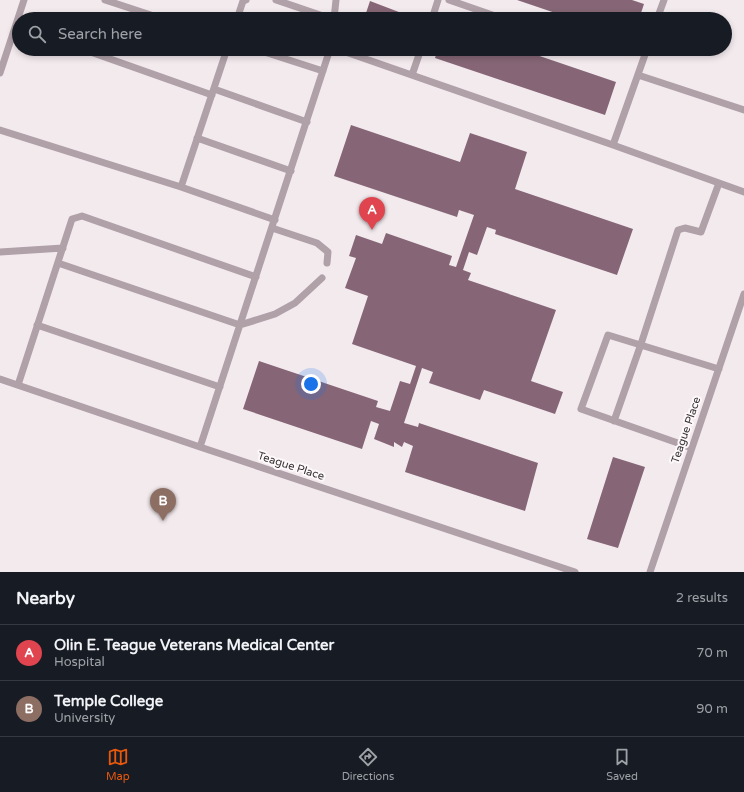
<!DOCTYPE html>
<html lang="en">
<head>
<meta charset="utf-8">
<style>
	:root { --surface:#171b24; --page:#242831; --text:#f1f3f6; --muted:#9ea1a6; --line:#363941; --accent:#ea580c }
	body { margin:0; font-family:"Varela Round",sans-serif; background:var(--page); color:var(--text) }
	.you { position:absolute; left:311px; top:384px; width:14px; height:14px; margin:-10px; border:3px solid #fff; border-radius:50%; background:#1a73e8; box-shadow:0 0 0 6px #1a73e833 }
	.badge { display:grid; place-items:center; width:26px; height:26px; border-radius:50%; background:var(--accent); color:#fff; font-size:13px; font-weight:700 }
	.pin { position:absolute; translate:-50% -33px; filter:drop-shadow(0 1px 2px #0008) }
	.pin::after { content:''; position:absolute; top:21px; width:14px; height:12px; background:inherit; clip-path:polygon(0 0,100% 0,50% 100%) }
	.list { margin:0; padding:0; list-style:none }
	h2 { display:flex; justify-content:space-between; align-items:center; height:52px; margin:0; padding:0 16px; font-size:17px }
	h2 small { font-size:13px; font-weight:400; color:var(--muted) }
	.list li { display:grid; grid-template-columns:26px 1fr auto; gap:12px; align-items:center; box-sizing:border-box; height:56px; padding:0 16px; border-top:1px solid var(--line) }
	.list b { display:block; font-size:15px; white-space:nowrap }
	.list p { margin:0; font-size:13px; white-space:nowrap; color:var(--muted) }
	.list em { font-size:13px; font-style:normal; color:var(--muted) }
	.icon { flex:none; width:22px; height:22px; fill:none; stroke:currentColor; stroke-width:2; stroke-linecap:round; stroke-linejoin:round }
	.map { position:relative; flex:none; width:744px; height:572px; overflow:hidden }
	.search { position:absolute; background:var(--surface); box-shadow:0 2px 6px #0003; left:12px; right:12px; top:12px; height:44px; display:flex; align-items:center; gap:10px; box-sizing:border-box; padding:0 14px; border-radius:22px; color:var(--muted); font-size:15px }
	.sheet { height:164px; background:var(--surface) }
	nav { display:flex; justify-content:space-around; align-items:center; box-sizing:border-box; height:56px; border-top:1px solid var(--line); background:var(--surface); font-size:11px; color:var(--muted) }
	nav a { display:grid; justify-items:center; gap:2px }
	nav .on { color:var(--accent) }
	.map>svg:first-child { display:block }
	.building { fill:#866676 }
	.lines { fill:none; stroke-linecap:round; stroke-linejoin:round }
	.service { stroke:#b0a0a8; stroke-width:7 }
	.labels { text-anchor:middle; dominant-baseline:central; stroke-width:4; stroke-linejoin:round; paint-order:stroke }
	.street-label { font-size:11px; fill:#383436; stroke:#fef8fb }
</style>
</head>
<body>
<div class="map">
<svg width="744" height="572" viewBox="0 0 744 572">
	<rect width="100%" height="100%" fill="#f3eaee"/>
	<path class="building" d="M 517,0 L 632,0 L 644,4 L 639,19 L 573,19 Z
		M 370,1 L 412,17 L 411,19 L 364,19 Z
		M 438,49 L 519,49 L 616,82 L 605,115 L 435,58 Z
		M 351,125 L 460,162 L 470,133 L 527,152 L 515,189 L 633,229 L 617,275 L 495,234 L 496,230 L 487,227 L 477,255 L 469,252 L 463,270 L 471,273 L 468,280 L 556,310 L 531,381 L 563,392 L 555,414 L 484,390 L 480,400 L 429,383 L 433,372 L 422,368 L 404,423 L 418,427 L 419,423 L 538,463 L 525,511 L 405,472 L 413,446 L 404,442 L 402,447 L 394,442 L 394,447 L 374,439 L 379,424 L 371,421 L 362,449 L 243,409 L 259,361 L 378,401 L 376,407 L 390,411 L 400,381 L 410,384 L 416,366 L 352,344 L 368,296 L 345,288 L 356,258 L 349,256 L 356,235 L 382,244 L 386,233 L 452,256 L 449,265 L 456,267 L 474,215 L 459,210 L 457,217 L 334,176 Z
		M 613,457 L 645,467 L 618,548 L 587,539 Z"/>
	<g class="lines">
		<path class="service" d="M 105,0 L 163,19
			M 276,0 L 332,19
			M 449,0 L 504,19
			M 237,19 L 243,1 L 246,0
			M 334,19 L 336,0
			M 432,19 L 438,0
			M 657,19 L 664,0
			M 82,49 L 212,95
			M 227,49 L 181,187 L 275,220
			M 255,49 L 323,71
			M 337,49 L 613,145 L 744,192
			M 0,73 L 24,0
			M 412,75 L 421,49
			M 638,75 L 744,110
			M 214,89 L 307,122
			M 0,130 L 181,187
			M 197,138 L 291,171
			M 613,145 L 647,49
			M 272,228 L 317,243 L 328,252 L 327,263
			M 0,252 L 63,248
			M 58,263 L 240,325 L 275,314 L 295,303 L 322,278
			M 37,325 L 220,387
			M 0,379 L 200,447 L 575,572
			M 18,385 L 72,219 L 82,216 L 256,277
			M 614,421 L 641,344 L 678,230 L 685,228 L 701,232 L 719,183
			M 200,447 L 330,49
			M 692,448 L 581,409 L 608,335 L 719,369
			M 650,572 L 744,294"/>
	</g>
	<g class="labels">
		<g class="street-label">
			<text transform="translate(686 430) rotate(-71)">Teague Place</text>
			<text transform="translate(291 466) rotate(18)">Teague Place</text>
		</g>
	</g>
</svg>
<div class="you"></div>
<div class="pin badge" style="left:372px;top:230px;background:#e0444e">A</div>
<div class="pin badge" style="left:163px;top:521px;background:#8d6e63">B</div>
<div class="search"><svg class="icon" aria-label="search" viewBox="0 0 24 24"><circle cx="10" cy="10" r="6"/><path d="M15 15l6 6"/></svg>Search here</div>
</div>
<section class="sheet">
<h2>Nearby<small>2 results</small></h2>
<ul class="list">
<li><span class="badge" style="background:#e0444e">A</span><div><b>Olin E. Teague Veterans Medical Center</b><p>Hospital</p></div><em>70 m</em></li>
<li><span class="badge" style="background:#8d6e63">B</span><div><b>Temple College</b><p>University</p></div><em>90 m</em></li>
</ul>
</section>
<nav>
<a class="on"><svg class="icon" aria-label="map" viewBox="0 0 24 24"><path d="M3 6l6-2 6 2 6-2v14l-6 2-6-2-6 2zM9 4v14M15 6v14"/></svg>Map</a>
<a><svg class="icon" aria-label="directions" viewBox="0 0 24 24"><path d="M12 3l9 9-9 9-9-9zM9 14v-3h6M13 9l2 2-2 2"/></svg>Directions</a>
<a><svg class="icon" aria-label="saved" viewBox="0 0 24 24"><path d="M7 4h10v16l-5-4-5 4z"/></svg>Saved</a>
</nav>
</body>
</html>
